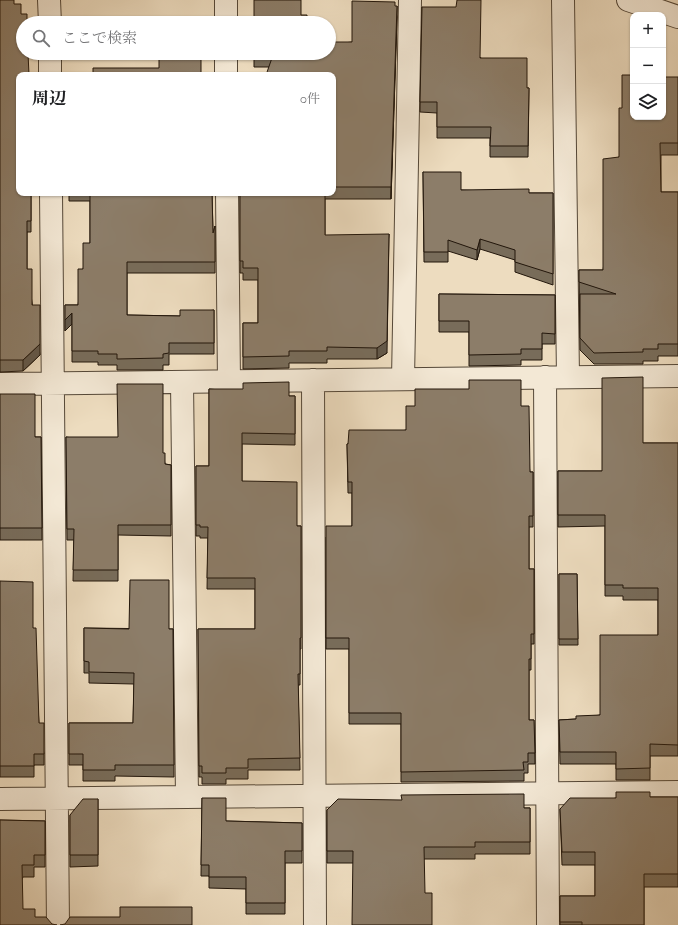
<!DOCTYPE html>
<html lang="ja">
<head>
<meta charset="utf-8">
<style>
	:root { --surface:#fff; --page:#f6f6f6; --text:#202124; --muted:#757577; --line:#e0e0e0 }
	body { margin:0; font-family:"Sorts Mill Goudy","Noto Serif JP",serif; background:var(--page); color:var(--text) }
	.controls { position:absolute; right:12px; top:12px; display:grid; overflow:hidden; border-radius:8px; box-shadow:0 1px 3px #0004 }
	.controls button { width:36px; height:36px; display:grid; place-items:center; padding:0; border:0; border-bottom:1px solid var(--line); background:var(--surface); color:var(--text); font:20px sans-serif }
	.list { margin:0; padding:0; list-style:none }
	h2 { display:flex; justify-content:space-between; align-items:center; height:52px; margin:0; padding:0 16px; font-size:17px }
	h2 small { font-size:13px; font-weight:400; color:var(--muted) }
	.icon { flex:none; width:22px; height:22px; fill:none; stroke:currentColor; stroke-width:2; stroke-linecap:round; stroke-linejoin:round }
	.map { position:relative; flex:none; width:678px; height:925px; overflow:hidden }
	.search { position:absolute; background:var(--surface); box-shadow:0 1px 3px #0004; left:16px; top:16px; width:320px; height:44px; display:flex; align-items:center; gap:10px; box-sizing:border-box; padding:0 14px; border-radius:22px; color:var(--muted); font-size:15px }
	.panel { position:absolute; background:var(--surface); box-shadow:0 1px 3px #0004; left:16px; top:72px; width:320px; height:124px; border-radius:8px }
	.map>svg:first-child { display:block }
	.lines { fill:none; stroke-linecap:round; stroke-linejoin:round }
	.minor-casing { stroke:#554838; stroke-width:24 }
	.minor { stroke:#f3e8d5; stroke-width:22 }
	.wall { fill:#786c5a; stroke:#22160b }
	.shaded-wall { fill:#62584a; stroke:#22160b }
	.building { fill:#8c7d69; stroke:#22160b }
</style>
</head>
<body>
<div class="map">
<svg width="678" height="925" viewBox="0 0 678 925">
	<rect width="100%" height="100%" fill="#eddcbf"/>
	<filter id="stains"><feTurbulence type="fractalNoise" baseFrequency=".005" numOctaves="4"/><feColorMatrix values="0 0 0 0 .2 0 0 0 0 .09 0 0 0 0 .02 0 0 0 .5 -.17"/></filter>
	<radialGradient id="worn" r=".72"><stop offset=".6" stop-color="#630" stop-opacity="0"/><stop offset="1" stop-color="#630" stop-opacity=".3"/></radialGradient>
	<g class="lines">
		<g class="minor-casing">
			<path id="minor" d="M 49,0 L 50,23
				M 226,0 L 226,23
				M 563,0 L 568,377
				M 628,0 L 678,17
				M 50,53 L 50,75
				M 226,53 L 226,75
				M 51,193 L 58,925
				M 227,193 L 229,381
				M 545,377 L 548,925
				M 403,379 L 410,0
				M 313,380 L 315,925
				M 182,382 L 187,797
				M 0,384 L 678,376
				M 0,799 L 678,792"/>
		</g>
		<use href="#minor" class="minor"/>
	</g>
	<path class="wall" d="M 0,0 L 14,4 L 19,75 L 19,193 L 31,193 L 31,232 L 27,232 L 27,269 L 40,355 L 23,371 L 0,372 Z
		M 395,6 L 397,17 L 391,199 L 325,199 L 325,235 L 387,353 L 377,359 L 327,359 L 327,363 L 289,363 L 289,368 L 243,369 L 243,323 L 258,323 L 258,280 L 243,280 L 243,273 L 240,273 L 240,193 L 333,193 L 333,75 L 269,67 L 254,67 L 254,53 L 352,42 Z
		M 422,7 L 481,58 L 527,88 L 529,88 L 528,157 L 490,157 L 490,138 L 437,138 L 437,113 L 420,112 Z
		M 678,77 L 678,155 L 661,155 L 661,192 L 678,192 L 678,356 L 658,356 L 658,361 L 643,361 L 643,364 L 594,364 L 580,350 L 579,270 L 603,270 L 619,157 L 633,117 Z
		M 423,172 L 461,190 L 529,193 L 553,193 L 553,285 L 515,272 L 515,260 L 480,249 L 477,260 L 448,251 L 448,262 L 424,262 Z
		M 69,193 L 212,193 L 213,233 L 215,226 L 215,273 L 127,273 L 127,315 L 180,316 L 214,310 L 214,354 L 169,354 L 169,365 L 163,365 L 163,370 L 117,370 L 117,365 L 98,365 L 98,362 L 72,362 L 72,324 L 65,331 L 65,305 L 78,305 L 83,269 L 90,243 L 90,201 L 69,201 Z
		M 439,294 L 555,295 L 555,344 L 542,344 L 542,360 L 521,360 L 521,365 L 469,366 L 469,332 L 439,332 Z
		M 209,389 L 289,396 L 295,396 L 295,445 L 242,444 L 242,481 L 297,526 L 301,526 L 301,649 L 300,649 L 300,685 L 298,685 L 300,770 L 248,770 L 248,779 L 226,779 L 226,784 L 202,784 L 202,777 L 199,777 L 198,629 L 255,629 L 255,589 L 207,589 L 208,538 L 200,538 L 200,536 L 196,536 L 196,466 L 209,466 Z
		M 0,394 L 35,437 L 41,437 L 42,540 L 0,540 Z
		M 521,406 L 530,472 L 533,472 L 533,527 L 529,527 L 529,569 L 534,569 L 534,644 L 531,644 L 531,670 L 529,670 L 529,720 L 534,720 L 535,764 L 528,764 L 528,773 L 524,773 L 524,781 L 401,782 L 401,724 L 349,724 L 349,649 L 326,649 L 326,537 L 352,526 L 352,493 L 348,493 L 347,444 L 406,430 Z
		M 66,437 L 163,453 L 165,464 L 171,465 L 171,536 L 118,535 L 118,581 L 73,581 L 74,540 L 67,540 Z
		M 643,443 L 678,443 L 678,756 L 650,756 L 650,780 L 616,780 L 616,764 L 560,764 L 559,720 L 576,719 L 600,715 L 658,635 L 658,600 L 623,600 L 623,596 L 605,596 L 605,526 L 558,527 L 558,471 L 602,471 Z
		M 559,574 L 577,574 L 578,645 L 559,645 Z
		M 0,581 L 33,628 L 39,723 L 44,754 L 44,765 L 34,765 L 34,777 L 0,777 Z
		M 84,628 L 173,629 L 174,777 L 115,776 L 115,781 L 83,781 L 83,765 L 69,765 L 69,723 L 133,723 L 134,684 L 89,683 L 89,673 L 84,673 Z
		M 650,797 L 678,797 L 678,887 L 644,887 L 644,925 L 560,925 L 560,896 L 595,896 L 595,865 L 562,865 L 560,809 L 616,798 Z
		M 202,798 L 226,821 L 302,823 L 302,863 L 285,863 L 285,914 L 246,914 L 246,889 L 209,888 L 209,876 L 201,876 Z
		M 98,799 L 98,866 L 70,867 L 70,815 Z
		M 530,808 L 530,854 L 475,854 L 475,859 L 425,859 L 353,863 L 327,863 L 327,810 Z
		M 0,820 L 45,821 L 45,867 L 34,867 L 34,877 L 23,877 L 0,925 Z"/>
	<path class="shaded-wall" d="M 397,6 L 397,17 L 391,199 L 391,187 Z
		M 389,234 L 387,353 L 377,359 L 377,348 Z
		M 480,239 L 480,249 L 477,260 L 477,250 Z
		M 72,313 L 72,324 L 65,331 L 65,320 Z
		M 40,344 L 40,355 L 23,371 L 23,360 Z"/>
	<path class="building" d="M 0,0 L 14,0 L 14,4 L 21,4 L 21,14 L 27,14 L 27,23 L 23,23 L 23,53 L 28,53 L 29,75 L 19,75 L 19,193 L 31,193 L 31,221 L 27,221 L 27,269 L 32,269 L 32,305 L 40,305 L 40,344 L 23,360 L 0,360 Z
		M 254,0 L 301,0 L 301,15 L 307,15 L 307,23 L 254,23 Z
		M 457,0 L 481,0 L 480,58 L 527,58 L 527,88 L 529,88 L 528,146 L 490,146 L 491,127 L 437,127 L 437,102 L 420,102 L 422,7 L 456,7 Z
		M 352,1 L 395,2 L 395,6 L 397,6 L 391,187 L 333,187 L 333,75 L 266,75 L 273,55 L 254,56 L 254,53 L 329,53 L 329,42 L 352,42 Z
		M 164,53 L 201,53 L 201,75 L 93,75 L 93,68 L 159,68 L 159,59 L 164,59 Z
		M 622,75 L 633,75 L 633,117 L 663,117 L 663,77 L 678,77 L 678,143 L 660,143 L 661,192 L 678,192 L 678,344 L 658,344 L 658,349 L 643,349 L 643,352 L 594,353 L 580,338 L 580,294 L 616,294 L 579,282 L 579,270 L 603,270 L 603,159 L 619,157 L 619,108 L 622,108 Z
		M 423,172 L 461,172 L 461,190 L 529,189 L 529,193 L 553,193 L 553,274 L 515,262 L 515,250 L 480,239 L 477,250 L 448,240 L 448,252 L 424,252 Z
		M 90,193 L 212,193 L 213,233 L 215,226 L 215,262 L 127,262 L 127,315 L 180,316 L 180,310 L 214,310 L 214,343 L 169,343 L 169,353 L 163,354 L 163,358 L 117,359 L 117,354 L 98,354 L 98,351 L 72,351 L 72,313 L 65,320 L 65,305 L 78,305 L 78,269 L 83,269 L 83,243 L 90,243 Z
		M 240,193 L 325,193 L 325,235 L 389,234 L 387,341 L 377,348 L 327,347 L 327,351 L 289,351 L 289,356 L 243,357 L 243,323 L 258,323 L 258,268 L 243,268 L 243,261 L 240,261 Z
		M 439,294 L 555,295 L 555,334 L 542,333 L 542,349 L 521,349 L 521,354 L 469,355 L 469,321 L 439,321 Z
		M 643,377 L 643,443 L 678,443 L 678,745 L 650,744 L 650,768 L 616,769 L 616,752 L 560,752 L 559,720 L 576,719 L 576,716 L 600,715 L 600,635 L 658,635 L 658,588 L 623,588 L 623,585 L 605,585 L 605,515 L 558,515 L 558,471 L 602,471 L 602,378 Z
		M 469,380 L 521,380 L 521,406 L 529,406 L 530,472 L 533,472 L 533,516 L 529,516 L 529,569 L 534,569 L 534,634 L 531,634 L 531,659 L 529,659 L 529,720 L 534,720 L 535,753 L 528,753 L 528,762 L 523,762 L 524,770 L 401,772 L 401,713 L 349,713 L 349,638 L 326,638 L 326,526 L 352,526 L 352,482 L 348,482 L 347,444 L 348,444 L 349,430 L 406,430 L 406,406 L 415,406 L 415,389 L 469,389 Z
		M 289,382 L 289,396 L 295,396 L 295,434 L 242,433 L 242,481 L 297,482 L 297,526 L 301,526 L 301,638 L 300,638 L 300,674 L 298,674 L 300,758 L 248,759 L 248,768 L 226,768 L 226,773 L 202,773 L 202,766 L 199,766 L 198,629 L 255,629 L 255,578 L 207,578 L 208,527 L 200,527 L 200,525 L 196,525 L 196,466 L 209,466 L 209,389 L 243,389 L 243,383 Z
		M 117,384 L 163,384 L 163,453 L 165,453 L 165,464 L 171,465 L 171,525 L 118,525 L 118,570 L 73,570 L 74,529 L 67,529 L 66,437 L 118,437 Z
		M 0,394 L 35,394 L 35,437 L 41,437 L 42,528 L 0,528 Z
		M 559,574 L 577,574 L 578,639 L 559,639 Z
		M 130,580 L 169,580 L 169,629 L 173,629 L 174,765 L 115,765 L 115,770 L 83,770 L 83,754 L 69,754 L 69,723 L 133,723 L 134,673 L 89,672 L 89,662 L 84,661 L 84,628 L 129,629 Z
		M 0,581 L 33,582 L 33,628 L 36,628 L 39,723 L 44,723 L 44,754 L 34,754 L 34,766 L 0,766 Z
		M 616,792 L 650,792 L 650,797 L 678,797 L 678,874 L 644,874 L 644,925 L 582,925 L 582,922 L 560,922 L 560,896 L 595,896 L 595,852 L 562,852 L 560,809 L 570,798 L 616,798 Z
		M 524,794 L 524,808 L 530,808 L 530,842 L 475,842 L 475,847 L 424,847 L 425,893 L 432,893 L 432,925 L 352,925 L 353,851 L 327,851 L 327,810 L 338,799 L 402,800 L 401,795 Z
		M 202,798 L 226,798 L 226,821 L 302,823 L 302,851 L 285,851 L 285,903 L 246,903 L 246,877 L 209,877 L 209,865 L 201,865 Z
		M 83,799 L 98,799 L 98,855 L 70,855 L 70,815 Z
		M 0,820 L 45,821 L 45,855 L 34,855 L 34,865 L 22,865 L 23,909 L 35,909 L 35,917 L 46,917 L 52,924 L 57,925 L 0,925 Z
		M 120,907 L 192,907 L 192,925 L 60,925 L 65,924 L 70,917 L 120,917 Z"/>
	<rect width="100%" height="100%" filter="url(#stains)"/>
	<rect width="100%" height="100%" fill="url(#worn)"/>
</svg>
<div class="controls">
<button>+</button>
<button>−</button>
<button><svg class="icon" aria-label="layers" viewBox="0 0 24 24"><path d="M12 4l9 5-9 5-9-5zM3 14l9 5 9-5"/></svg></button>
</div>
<div class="search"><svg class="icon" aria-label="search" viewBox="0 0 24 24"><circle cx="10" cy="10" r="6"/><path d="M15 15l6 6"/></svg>ここで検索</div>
<section class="panel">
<h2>周辺<small>0件</small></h2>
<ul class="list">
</ul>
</section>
</div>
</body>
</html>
